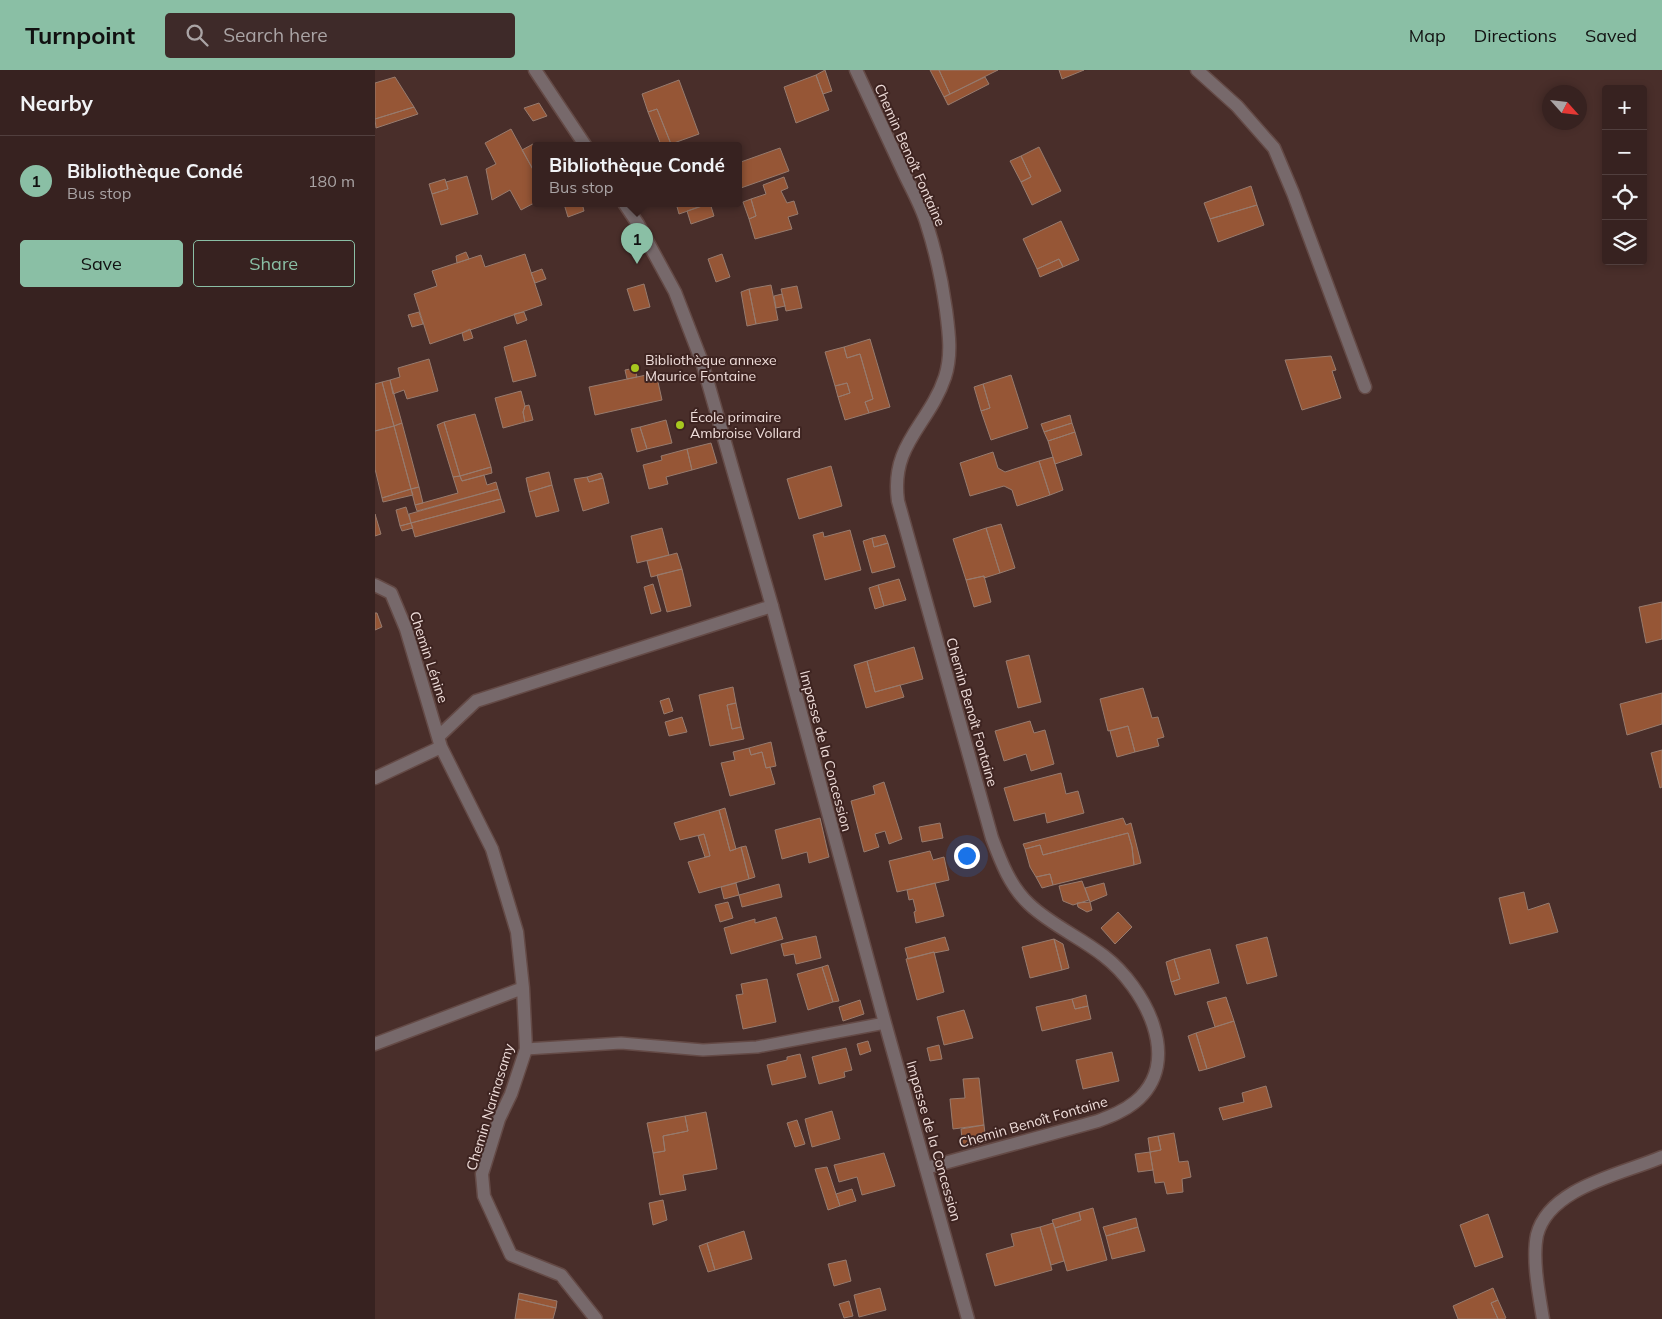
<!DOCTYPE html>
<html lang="en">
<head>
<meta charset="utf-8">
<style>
	:root { --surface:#372220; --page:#3e2a29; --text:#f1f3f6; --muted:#aaa4a5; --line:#513f3e; --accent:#8abfa5 }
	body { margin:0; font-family:Mulish,sans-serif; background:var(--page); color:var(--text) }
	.controls { position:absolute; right:15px; top:15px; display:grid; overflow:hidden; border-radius:5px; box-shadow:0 2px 8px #0003 }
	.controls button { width:45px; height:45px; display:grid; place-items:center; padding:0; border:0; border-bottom:1px solid var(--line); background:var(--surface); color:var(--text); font:25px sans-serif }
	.compass { position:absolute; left:1167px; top:15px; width:45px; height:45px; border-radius:50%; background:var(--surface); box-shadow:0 2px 8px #0003; rotate:117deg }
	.you { position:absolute; left:591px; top:785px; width:18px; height:18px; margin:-12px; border:4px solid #fff; border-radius:50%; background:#1a73e8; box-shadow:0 0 0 8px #1a73e833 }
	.badge { display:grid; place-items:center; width:32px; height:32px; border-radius:50%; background:var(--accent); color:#111; font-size:16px; font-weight:700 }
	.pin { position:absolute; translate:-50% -41px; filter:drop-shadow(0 1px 2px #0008) }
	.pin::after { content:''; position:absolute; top:26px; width:18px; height:15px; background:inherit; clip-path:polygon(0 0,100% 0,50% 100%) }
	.popup { position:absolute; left:157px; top:72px; width:210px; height:65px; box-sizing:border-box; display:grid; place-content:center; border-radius:5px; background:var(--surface); filter:drop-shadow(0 1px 4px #0005); font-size:16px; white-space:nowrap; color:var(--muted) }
	.popup b { font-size:19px; color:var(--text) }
	.popup::after { content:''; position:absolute; left:50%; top:100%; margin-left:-10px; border:10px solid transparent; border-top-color:var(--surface) }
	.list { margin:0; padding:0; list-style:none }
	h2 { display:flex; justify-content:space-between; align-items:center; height:65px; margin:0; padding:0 20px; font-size:21px }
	h2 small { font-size:16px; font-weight:400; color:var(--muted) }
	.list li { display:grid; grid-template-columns:32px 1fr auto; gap:15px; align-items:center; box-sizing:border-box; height:90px; padding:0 20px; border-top:1px solid var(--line) }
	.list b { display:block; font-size:19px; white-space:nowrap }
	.list p { margin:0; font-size:16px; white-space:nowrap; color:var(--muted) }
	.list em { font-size:16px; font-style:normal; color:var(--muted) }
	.actions { display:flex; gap:10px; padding:15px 20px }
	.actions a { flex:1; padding:11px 0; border:1px solid var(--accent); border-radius:5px; text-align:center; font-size:18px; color:var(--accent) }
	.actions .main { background:var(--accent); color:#111 }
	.icon { flex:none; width:28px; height:28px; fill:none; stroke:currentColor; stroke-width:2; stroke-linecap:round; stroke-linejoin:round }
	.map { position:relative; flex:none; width:1287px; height:1249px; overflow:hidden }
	header { display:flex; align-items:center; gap:30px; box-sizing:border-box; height:70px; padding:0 25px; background:var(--accent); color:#111 }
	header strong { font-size:24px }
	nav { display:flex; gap:28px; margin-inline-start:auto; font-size:18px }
	.search { width:350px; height:45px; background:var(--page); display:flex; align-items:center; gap:12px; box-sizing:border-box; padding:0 18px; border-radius:5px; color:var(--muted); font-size:19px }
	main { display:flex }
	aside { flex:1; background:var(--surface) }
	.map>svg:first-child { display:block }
	.building { fill:#965636; stroke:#977b6e }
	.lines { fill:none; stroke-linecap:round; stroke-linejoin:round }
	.service-casing { stroke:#644a46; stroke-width:14 }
	.minor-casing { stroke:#644a46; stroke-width:15 }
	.tertiary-casing { stroke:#644a46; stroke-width:15 }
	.service { stroke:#77696b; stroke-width:11 }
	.minor { stroke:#77696b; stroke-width:12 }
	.tertiary { stroke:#77696b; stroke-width:12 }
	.poi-dot { fill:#a7c81f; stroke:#3e2421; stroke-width:2 }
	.labels { text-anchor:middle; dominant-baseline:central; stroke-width:4; stroke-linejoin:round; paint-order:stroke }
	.street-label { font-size:14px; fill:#efddda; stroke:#3e2421 }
	.poi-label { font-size:14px; fill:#efddda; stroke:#3e2421; text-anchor:start }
</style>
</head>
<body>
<header>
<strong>Turnpoint</strong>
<div class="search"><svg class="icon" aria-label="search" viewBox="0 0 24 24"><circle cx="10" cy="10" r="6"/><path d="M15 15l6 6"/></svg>Search here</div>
<nav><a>Map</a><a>Directions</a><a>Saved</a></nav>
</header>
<main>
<aside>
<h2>Nearby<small></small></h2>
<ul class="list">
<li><span class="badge">1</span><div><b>Bibliothèque Condé</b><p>Bus stop</p></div><em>180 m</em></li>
</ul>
<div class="actions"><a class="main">Save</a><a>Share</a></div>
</aside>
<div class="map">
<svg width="1287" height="1249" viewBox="0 0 1287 1249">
	<rect width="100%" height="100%" fill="#492e2a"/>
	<path class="building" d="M 450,0 L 457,21 L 448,24 L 441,5 Z
		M 555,0 L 564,0 L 575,24 L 569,27 Z
		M 564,0 L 623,0 L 575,24 Z
		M 684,0 L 709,0 L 687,9 Z
		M 441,5 L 454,40 L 421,53 L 409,17 Z
		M 20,7 L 39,37 L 0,49 L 0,13 Z
		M 610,7 L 614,14 L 573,35 L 569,27 Z
		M 304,10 L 324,64 L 296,74 L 282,39 L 273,42 L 267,24 Z
		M 164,33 L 172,46 L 158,51 L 149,38 Z
		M 39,37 L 43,44 L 1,58 L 0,49 Z
		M 282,39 L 296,74 L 286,75 L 273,42 Z
		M 136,59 L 161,105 L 161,132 L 146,140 L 135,120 L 117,130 L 111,99 L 121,94 L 110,73 Z
		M 158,74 L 161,80 L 161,105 L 147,80 Z
		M 664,77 L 686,121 L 657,135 L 646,112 L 656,107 L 646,86 Z
		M 405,78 L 414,101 L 363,119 L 363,93 Z
		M 646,86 L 656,107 L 646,112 L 635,91 Z
		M 92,106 L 103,144 L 66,155 L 57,124 L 73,119 L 71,112 Z
		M 409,107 L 413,118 L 406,121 L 412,133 L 419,131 L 423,144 L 413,147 L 417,159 L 380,169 L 374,149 L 381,146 L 376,129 L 391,124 L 388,115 Z
		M 70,109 L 73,119 L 57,124 L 54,114 Z
		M 876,116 L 882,135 L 835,149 L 829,133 Z
		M 376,129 L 381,146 L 374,149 L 368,132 Z
		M 194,133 L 207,133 L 209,141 L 193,147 L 189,134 Z
		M 301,133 L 336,133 L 304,144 Z
		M 335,133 L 339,146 L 316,154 L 312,141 Z
		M 882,135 L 889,155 L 843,172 L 835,149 Z
		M 686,151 L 704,190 L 688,197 L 684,189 L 662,199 L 648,169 Z
		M 91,182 L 94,189 L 82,193 L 81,186 Z
		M 150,184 L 167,235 L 55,274 L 39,224 L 62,216 L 57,201 L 106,185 L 110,197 Z
		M 347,184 L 355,207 L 341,212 L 333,189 Z
		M 684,189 L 688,197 L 665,207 L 662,199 Z
		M 167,199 L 171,209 L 160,213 L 156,203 Z
		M 269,214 L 275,237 L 259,241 L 252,219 Z
		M 396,215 L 403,250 L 381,254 L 374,219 Z
		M 422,216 L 427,238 L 411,241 L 406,219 Z
		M 374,219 L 381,254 L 372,256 L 366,222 Z
		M 407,224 L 410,236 L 401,238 L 399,226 Z
		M 44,242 L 48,254 L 37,257 L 33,245 Z
		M 149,242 L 152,250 L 142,254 L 139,244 Z
		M 95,259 L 98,268 L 89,271 L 87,263 Z
		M 495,269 L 515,337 L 494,343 L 490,332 L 498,329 L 485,284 L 472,288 L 469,277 Z
		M 151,270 L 161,306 L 138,312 L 129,277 Z
		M 469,277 L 472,288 L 485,284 L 498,329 L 490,332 L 494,343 L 470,350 L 463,327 L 475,323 L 472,313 L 460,316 L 450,282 Z
		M 956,286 L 961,300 L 957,301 L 966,328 L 927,340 L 910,290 Z
		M 54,289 L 63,321 L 32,329 L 29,320 L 18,324 L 15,310 L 25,307 L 23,298 Z
		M 260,298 L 262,307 L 252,309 L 250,300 Z
		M 281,303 L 287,330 L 220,345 L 214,317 Z
		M 636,305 L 653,358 L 616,370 L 606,341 L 615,338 L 608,314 Z
		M 15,310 L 27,353 L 19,356 L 7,312 Z
		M 7,312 L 19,356 L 0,361 L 0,314 Z
		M 472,313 L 475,323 L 463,327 L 460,316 Z
		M 608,314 L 615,338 L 606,341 L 599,317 Z
		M 146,321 L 150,336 L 148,342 L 150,352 L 128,358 L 120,328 Z
		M 154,335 L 158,350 L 150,352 L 148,342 L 150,336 Z
		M 100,344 L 116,397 L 85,406 L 69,352 Z
		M 695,345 L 697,353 L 669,362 L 666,354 Z
		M 291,350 L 297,373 L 272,379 L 265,357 Z
		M 69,352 L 85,406 L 78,407 L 62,355 Z
		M 27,353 L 44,417 L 36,419 L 19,356 Z
		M 697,353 L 700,362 L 673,371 L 669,362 Z
		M 19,356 L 36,419 L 7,428 L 0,399 L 0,361 Z
		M 265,357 L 272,379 L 262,382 L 256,359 Z
		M 700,362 L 707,385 L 680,394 L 673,371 Z
		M 336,373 L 342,393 L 317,400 L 312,379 Z
		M 312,379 L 317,400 L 291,407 L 293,414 L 274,419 L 268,395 L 287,390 L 286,386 Z
		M 618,382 L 623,398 L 630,402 L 664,391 L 675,425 L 642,436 L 637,420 L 629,416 L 595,426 L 585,393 Z
		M 678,387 L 688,420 L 675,425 L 664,391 Z
		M 456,396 L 467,436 L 424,449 L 412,409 Z
		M 116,397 L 117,403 L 87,411 L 85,406 Z
		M 174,402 L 177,415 L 154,422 L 151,408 Z
		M 226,403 L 228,408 L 214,412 L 212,407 Z
		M 109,405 L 112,415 L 121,412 L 123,419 L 42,441 L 40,435 L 83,423 L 78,407 L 85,406 L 87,411 Z
		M 212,407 L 214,412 L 228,408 L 234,433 L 208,441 L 199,409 Z
		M 177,415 L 184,441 L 161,447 L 154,422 Z
		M 44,417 L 48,433 L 40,435 L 36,419 Z
		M 36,419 L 38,425 L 8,432 L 7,428 Z
		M 123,419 L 126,429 L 36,453 L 34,444 Z
		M 126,429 L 130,442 L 40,467 L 36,453 Z
		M 31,437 L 36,453 L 25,456 L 21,440 Z
		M 0,444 L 6,464 L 0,466 Z
		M 36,453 L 38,458 L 27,461 L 25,456 Z
		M 626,454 L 640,498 L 625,503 L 611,458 Z
		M 287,458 L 294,485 L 262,493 L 256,466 Z
		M 611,458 L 625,503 L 609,508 L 609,506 L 591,510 L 578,469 Z
		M 475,460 L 486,500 L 450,510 L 438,465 L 448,462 L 449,467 Z
		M 510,465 L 513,473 L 499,477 L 497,468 Z
		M 497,468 L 499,477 L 513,473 L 520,497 L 497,503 L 488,471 Z
		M 302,483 L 307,499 L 276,507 L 272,491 Z
		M 307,499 L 316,536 L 292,542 L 282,505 Z
		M 609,506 L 616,532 L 599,537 L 591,510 Z
		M 524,509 L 531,530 L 509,536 L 503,515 Z
		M 278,514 L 286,541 L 276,544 L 269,517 Z
		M 503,515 L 509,536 L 500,539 L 494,518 Z
		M 1287,532 L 1287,569 L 1271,573 L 1264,537 Z
		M 0,543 L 2,543 L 7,557 L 0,560 Z
		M 539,577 L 548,609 L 500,622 L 492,591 Z
		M 654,585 L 666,632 L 643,638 L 631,591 Z
		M 492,591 L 500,622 L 525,615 L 529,627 L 491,638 L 479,595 Z
		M 358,617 L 361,633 L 352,635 L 357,659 L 366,657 L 369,669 L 335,676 L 324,625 Z
		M 768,618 L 777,648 L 783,647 L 789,667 L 782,669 L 784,676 L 760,682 L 753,656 L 733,661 L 725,629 Z
		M 1287,623 L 1287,654 L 1252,665 L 1245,634 Z
		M 294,628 L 298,641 L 289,644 L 285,631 Z
		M 361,633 L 366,657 L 357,659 L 352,635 Z
		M 307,647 L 312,662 L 294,666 L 290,652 Z
		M 655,651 L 659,663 L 670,660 L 679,694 L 656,701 L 651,684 L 629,691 L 620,661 Z
		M 753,656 L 760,682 L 742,687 L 735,661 Z
		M 396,672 L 401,696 L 391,698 L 387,682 L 376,685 L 374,678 Z
		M 374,678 L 376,685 L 387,682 L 391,698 L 395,697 L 400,714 L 355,726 L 346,693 L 360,690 L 358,682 Z
		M 1287,680 L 1287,717 L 1285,718 L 1276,683 Z
		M 686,703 L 691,724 L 703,721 L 709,743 L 672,753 L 670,743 L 639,751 L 629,718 Z
		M 509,712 L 527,769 L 514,774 L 510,761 L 500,764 L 504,777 L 489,782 L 476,731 L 500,724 L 498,716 Z
		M 350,738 L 361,779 L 355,781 L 344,740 Z
		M 344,740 L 355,781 L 366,777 L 374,809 L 324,823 L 313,792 L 335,786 L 329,764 L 305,770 L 299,753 Z
		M 445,748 L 454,787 L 434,793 L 432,782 L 407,789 L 400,760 Z
		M 748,748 L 751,755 L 756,753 L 766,793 L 759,795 L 757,777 L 753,763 L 668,785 L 665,775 L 650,779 L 648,774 Z
		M 565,753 L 568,768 L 547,772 L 544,757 Z
		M 753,763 L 757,777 L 759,795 L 678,815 L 675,804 L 661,807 L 655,797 L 650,779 L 665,775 L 668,785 Z
		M 329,764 L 335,786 L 330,787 L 323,766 Z
		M 371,776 L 380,807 L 374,809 L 366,777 Z
		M 555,781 L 558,790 L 569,787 L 574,810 L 522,822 L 514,791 Z
		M 675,804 L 678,815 L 667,818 L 661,807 Z
		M 707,811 L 714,830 L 698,835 L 688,831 L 684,816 Z
		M 361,813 L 364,825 L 349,829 L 346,817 Z
		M 560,813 L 569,846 L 541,853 L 539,842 L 541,841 L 538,829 L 534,830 L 532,820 Z
		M 729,813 L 732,825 L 715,832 L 710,818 Z
		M 404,814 L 407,827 L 367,837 L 364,825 Z
		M 1149,822 L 1153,840 L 1174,833 L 1183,862 L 1135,874 L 1124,828 Z
		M 353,832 L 358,848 L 345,852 L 340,835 Z
		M 715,832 L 717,840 L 712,842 L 703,837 L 702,833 Z
		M 743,842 L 757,857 L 740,874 L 726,858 Z
		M 401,847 L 408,869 L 356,884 L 349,858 L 380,849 L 380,853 Z
		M 441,866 L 446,888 L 421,894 L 419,884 L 409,886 L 406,874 Z
		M 570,867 L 574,880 L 559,883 L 559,882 L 533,889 L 530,878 Z
		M 892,867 L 902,906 L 872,914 L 861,875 Z
		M 679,869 L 687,900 L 655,908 L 647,877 Z
		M 679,869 L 688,874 L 694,898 L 687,900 Z
		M 835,879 L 844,913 L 800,925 L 796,912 L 805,909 L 799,889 Z
		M 559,882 L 569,922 L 542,930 L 531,889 Z
		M 799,889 L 805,909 L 796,912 L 791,892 Z
		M 453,895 L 464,931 L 458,932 L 447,897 Z
		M 447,897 L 458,932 L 433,940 L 422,904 Z
		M 392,909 L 401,952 L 368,959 L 361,925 L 368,924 L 366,914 Z
		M 711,925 L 713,936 L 700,939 L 697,929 Z
		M 851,927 L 859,951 L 840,957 L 832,932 Z
		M 697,929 L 700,939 L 713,936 L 716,949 L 667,961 L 661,937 Z
		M 485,930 L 489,944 L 468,951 L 464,937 Z
		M 589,940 L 598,968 L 569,975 L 562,947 Z
		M 859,951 L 870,987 L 832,999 L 821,963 Z
		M 821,963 L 832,999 L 824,1001 L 813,966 Z
		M 493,971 L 496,981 L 485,985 L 482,974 Z
		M 564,975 L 567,989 L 555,991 L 552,978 Z
		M 471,978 L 477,1000 L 469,1002 L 470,1007 L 444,1014 L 437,987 Z
		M 737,982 L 744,1011 L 708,1019 L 701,990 Z
		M 425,984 L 431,1007 L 397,1015 L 392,995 L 412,990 L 412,987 Z
		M 604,1008 L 609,1055 L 578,1059 L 575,1029 L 590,1028 L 588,1009 Z
		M 891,1016 L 897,1037 L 848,1050 L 844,1038 L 869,1032 L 867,1023 Z
		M 457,1041 L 465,1069 L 437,1077 L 430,1049 Z
		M 331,1042 L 342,1099 L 308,1105 L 311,1120 L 285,1125 L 278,1083 L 290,1081 L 288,1066 L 313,1061 L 310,1046 Z
		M 310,1046 L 313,1061 L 288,1066 L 290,1081 L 278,1083 L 272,1053 Z
		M 422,1050 L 430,1074 L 420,1077 L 412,1053 Z
		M 609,1055 L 611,1072 L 588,1078 L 586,1059 Z
		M 799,1063 L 804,1092 L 813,1091 L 816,1107 L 807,1109 L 808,1122 L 792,1124 L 789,1112 L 780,1113 L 775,1082 L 786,1080 L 783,1066 Z
		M 783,1066 L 786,1080 L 775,1082 L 773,1068 Z
		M 775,1082 L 778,1100 L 763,1102 L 760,1084 Z
		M 509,1083 L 520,1116 L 487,1125 L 482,1107 L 464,1112 L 459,1095 Z
		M 452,1097 L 465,1136 L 453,1140 L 440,1099 Z
		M 477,1119 L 481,1131 L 465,1136 L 461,1124 Z
		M 288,1130 L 292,1150 L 278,1155 L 274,1133 Z
		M 718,1138 L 732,1190 L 692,1201 L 680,1158 L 706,1150 L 704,1142 Z
		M 704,1142 L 706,1150 L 680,1158 L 677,1150 Z
		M 1113,1144 L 1128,1187 L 1100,1197 L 1085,1155 Z
		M 761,1148 L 763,1157 L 731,1166 L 728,1157 Z
		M 678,1153 L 689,1191 L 676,1195 L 665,1157 Z
		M 665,1157 L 677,1200 L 620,1216 L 611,1184 L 639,1176 L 636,1164 Z
		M 763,1157 L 770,1181 L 737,1189 L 731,1166 Z
		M 369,1161 L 377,1189 L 340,1200 L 332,1173 Z
		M 332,1173 L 340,1200 L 333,1202 L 324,1176 Z
		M 471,1190 L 476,1211 L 459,1216 L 453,1194 Z
		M 505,1218 L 511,1240 L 484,1247 L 479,1225 Z
		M 1118,1218 L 1123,1230 L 1116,1233 L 1123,1249 L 1083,1249 L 1078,1236 Z
		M 144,1223 L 182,1231 L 181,1238 L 143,1229 Z
		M 143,1229 L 181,1238 L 178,1249 L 140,1249 Z
		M 1123,1230 L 1131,1248 L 1129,1249 L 1123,1249 L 1116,1233 Z
		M 474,1231 L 478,1246 L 469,1248 L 464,1234 Z"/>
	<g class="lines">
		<g class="service-casing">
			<path id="service" d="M 151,979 L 246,973 L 328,980 L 382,977 L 510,953"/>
		</g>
		<g class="minor-casing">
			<path id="minor" d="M 481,0 C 497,34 513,69 529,103 C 537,120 547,137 552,155 C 561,183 567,211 571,240 C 574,263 577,285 570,307 C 554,355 515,374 523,431 L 617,768 C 626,792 635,816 654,834 C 676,855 705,867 729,886 C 769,917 810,991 760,1032 C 749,1041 736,1046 723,1051 L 551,1098
				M 822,0 L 862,36 L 899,78 L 918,123 L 990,317
				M 0,515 L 16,523 L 31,559 L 66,677 L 117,779 L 142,862 L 148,918 L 151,979 L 136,1024 L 124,1049 L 107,1104 L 109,1126 L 136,1185 L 186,1205 L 221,1249
				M 63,667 L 101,631 L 397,536
				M 0,708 L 66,677
				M 0,974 L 148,918
				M 1168,1249 C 1164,1225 1157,1189 1162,1165 C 1174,1117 1248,1104 1287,1087"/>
		</g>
		<g class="tertiary-casing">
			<path id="tertiary" d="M 160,0 L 210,75
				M 249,133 L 263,154 L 300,222 L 327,292 L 397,536 L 510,953 L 593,1249"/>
		</g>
		<use href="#service" class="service"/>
		<use href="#minor" class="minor"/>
		<use href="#tertiary" class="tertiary"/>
	</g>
	<g class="poi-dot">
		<circle cx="260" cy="298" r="5"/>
		<circle cx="305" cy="355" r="5"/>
	</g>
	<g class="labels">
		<g class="street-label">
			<text transform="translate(535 85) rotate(66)">Chemin Benoît Fontaine</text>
			<text transform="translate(54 587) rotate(72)">Chemin Lénine</text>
			<text transform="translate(597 642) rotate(74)">Chemin Benoît Fontaine</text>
			<text transform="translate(451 681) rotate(75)">Impasse de la Concession</text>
			<text transform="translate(115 1037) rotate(-73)">Chemin Narinasamy</text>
			<text transform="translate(658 1052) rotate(-16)">Chemin Benoît Fontaine</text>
			<text transform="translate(559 1071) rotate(74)">Impasse de la Concession</text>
		</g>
		<g class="poi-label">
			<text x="270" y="290">Bibliothèque annexe<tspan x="270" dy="16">Maurice Fontaine</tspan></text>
			<text x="315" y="347">École primaire<tspan x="315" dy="16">Ambroise Vollard</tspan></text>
		</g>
	</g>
</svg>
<div class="controls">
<button>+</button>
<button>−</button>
<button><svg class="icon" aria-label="locate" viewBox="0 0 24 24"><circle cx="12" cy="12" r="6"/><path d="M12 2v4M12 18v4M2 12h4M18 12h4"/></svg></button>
<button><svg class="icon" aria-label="layers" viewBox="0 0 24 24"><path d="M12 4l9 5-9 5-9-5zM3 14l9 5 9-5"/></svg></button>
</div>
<svg class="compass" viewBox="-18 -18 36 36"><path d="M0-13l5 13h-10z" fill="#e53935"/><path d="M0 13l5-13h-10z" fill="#aaa4a5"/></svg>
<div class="you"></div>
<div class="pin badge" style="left:262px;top:194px">1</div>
<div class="popup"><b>Bibliothèque Condé</b>Bus stop</div>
</div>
</main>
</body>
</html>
